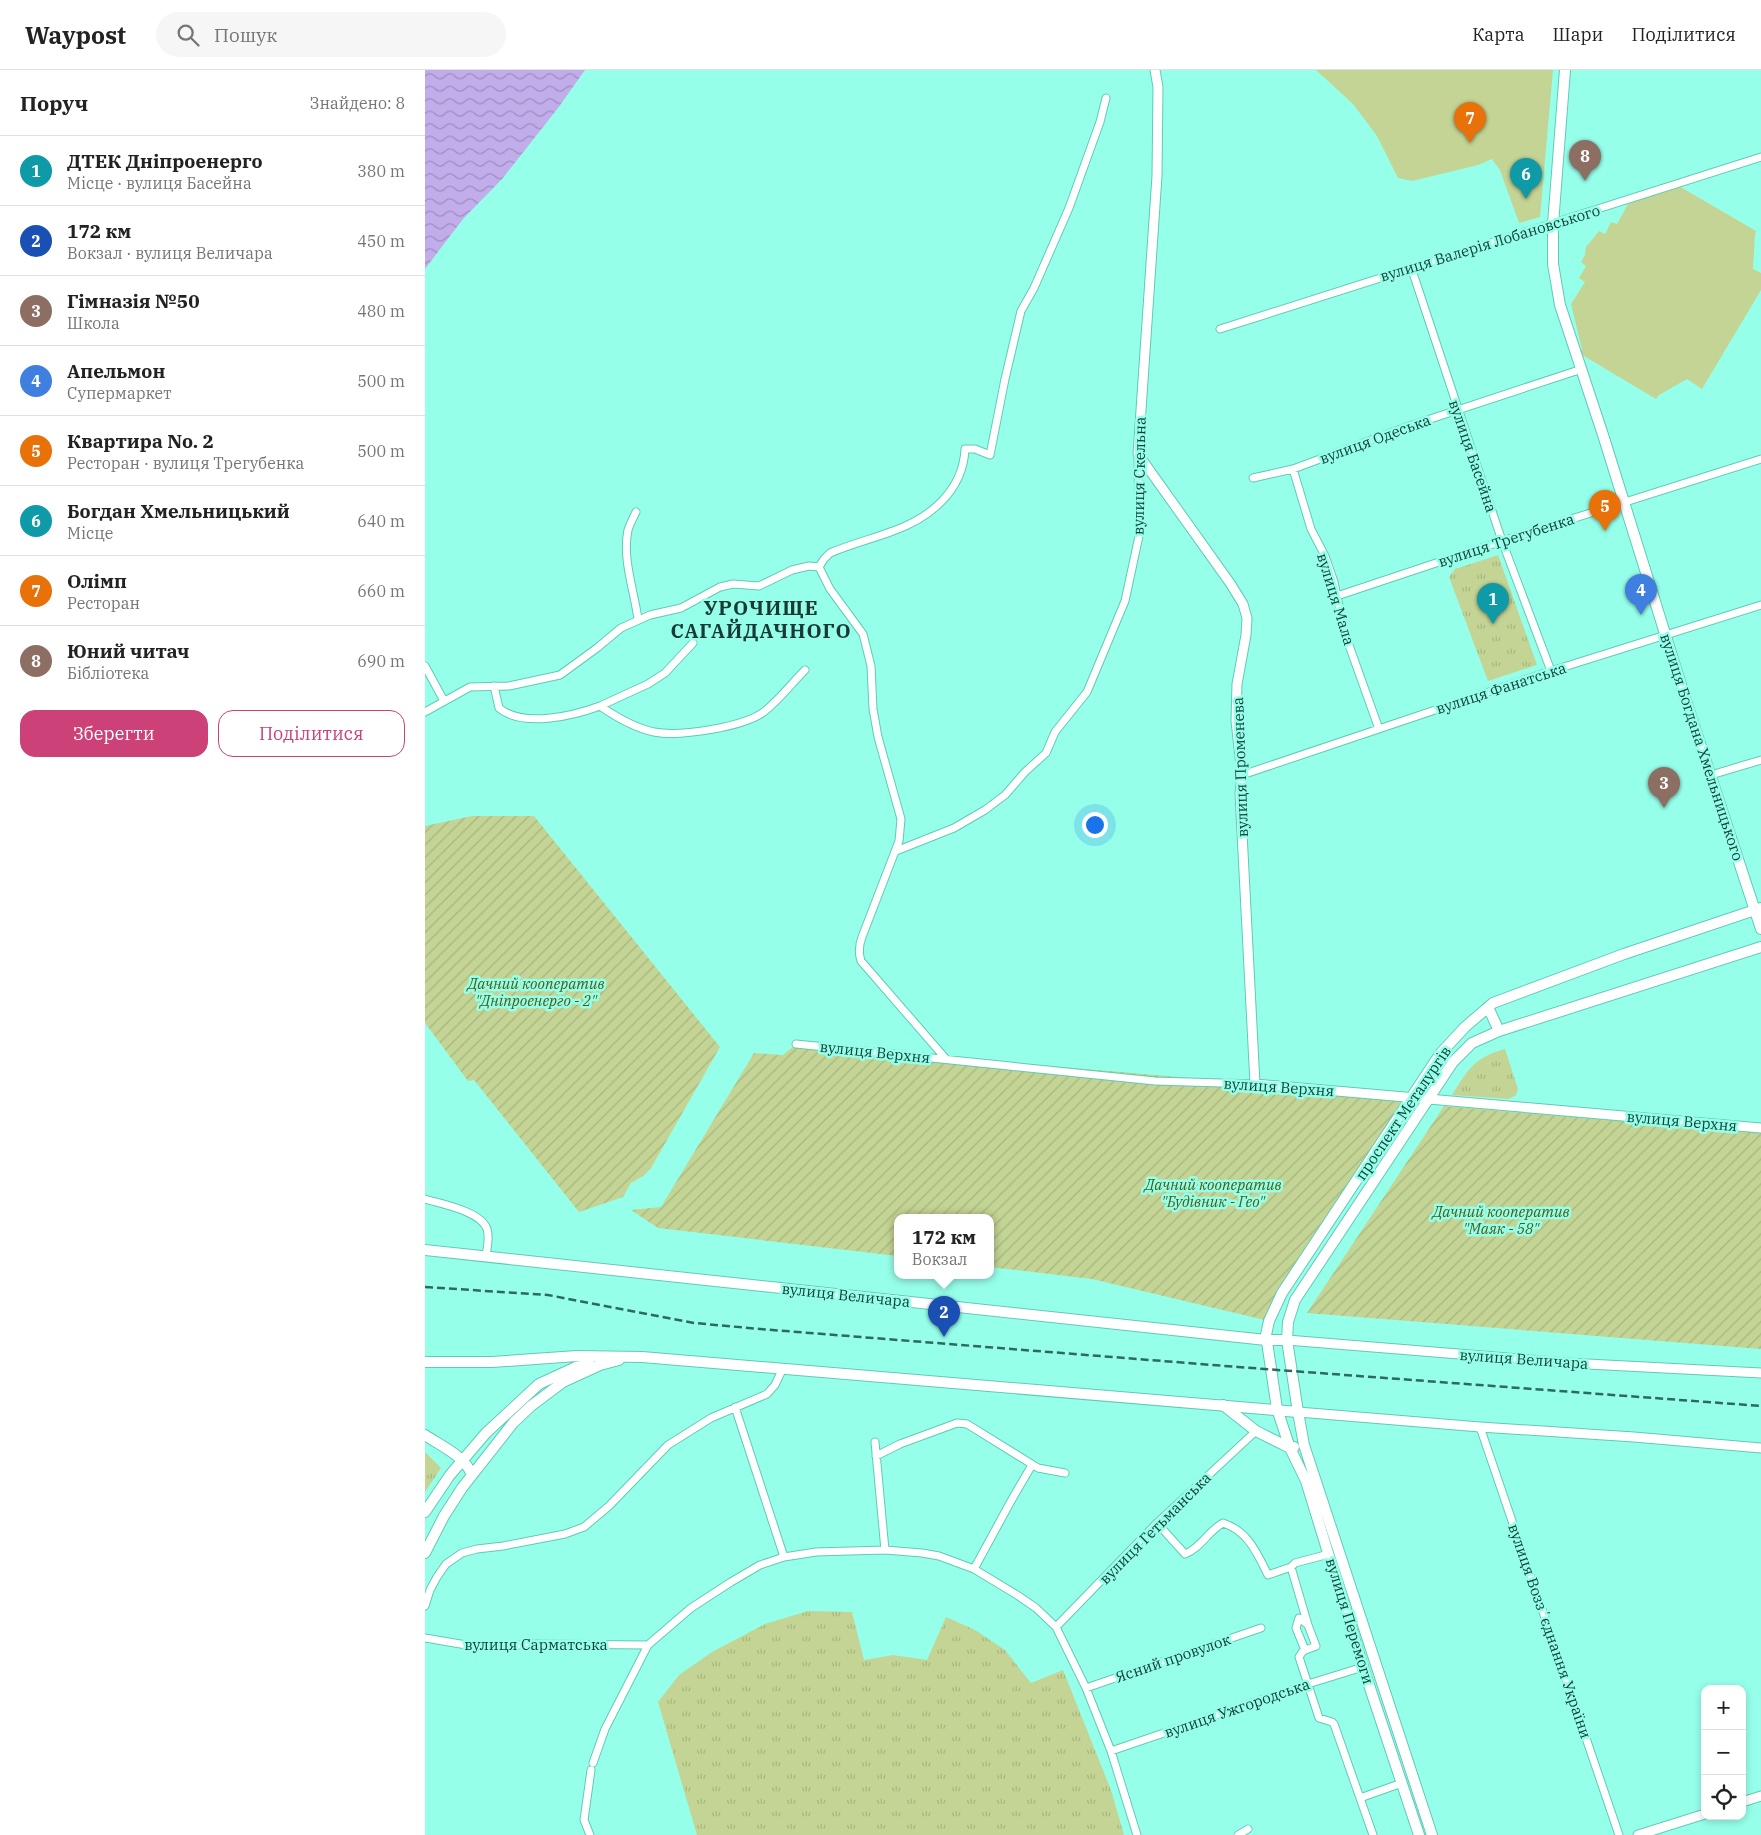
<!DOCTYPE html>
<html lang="uk">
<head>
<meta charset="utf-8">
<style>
	:root { --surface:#fff; --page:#f6f6f6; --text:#222; --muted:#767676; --line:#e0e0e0; --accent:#cb4178 }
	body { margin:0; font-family:"IBM Plex Serif",serif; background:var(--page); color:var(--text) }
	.controls { position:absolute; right:15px; bottom:15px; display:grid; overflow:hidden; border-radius:10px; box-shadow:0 2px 8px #0003 }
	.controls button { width:45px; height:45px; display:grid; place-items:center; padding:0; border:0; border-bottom:1px solid var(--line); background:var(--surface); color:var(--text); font:25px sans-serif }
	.you { position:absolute; left:669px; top:754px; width:18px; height:18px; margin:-12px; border:4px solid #fff; border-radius:50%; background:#1a73e8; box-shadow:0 0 0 8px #1a73e833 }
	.badge { display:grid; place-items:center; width:32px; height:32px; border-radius:50%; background:var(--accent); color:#fff; font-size:16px; font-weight:700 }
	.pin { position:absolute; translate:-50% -41px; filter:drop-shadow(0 1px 2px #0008) }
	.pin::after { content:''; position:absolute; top:26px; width:18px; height:15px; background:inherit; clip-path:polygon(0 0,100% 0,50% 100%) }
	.popup { position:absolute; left:469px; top:1144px; width:100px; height:65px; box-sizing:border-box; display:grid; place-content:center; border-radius:10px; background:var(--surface); filter:drop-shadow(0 1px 4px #0005); font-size:16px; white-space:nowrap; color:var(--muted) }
	.popup b { font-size:19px; color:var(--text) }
	.popup::after { content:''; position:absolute; left:50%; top:100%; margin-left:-10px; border:10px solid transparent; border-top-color:var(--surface) }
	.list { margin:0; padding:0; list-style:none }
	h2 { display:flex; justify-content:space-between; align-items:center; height:65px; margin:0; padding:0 20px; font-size:21px }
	h2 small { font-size:16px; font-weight:400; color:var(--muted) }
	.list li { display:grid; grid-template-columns:32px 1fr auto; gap:15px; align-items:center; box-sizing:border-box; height:70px; padding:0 20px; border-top:1px solid var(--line) }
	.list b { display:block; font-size:19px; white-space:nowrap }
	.list p { margin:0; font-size:16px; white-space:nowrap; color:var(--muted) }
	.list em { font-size:16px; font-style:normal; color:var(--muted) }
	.actions { display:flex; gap:10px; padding:15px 20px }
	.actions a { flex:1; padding:11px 0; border:1px solid var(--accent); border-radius:15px; text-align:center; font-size:18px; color:var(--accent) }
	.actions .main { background:var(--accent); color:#fff }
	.icon { flex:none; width:28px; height:28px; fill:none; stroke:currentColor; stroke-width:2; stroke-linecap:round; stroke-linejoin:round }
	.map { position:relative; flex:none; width:1336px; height:1765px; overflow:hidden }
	header { display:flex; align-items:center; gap:30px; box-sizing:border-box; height:70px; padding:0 25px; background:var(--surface); border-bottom:1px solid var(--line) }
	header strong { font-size:24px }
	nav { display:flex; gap:28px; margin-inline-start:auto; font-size:18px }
	.search { width:350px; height:45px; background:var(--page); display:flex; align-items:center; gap:12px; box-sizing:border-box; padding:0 18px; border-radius:28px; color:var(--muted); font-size:19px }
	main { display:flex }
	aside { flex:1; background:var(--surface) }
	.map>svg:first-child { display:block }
	.grass { fill:url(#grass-tufts) }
	.park { fill:#c3d494 }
	.garden { fill:url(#garden-furrows) }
	.water { fill:url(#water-waves) }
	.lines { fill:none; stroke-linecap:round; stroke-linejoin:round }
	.minor-casing { stroke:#61cab7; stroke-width:9 }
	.tertiary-casing { stroke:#61cab7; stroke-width:11 }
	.secondary-casing { stroke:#61cab7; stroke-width:12 }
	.primary-casing { stroke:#61cab7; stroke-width:12 }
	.minor { stroke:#fff; stroke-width:7 }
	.tertiary { stroke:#fff; stroke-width:9 }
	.secondary { stroke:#fff; stroke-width:10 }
	.primary { stroke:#fff; stroke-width:10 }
	.rail { stroke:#2d695e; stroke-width:2.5; stroke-dasharray:8 4; stroke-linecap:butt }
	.labels { text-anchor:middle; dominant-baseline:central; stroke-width:5; stroke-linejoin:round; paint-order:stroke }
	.street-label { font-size:15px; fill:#0e3d35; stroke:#96ffea }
	.park-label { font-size:15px; font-style:italic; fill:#4e5c14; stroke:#96ffea }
	.district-label { font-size:20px; font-weight:bold; letter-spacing:1px; fill:#193a34; stroke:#96ffea }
</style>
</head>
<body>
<header>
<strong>Waypost</strong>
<div class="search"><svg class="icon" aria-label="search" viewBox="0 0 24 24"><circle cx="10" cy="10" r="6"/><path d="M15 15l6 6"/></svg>Пошук</div>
<nav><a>Карта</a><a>Шари</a><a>Поділитися</a></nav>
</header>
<main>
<aside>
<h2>Поруч<small>Знайдено: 8</small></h2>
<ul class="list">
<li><span class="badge" style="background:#0f9aa8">1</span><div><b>ДТЕК Дніпроенерго</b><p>Місце · вулиця Басейна</p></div><em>380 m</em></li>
<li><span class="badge" style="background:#1a4fb4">2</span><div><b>172 км</b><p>Вокзал · вулиця Величара</p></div><em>450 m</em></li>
<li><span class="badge" style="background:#8d6e63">3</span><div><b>Гімназія №50</b><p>Школа</p></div><em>480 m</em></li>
<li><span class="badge" style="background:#3f7fe0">4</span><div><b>Апельмон</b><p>Супермаркет</p></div><em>500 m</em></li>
<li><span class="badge" style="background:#e8710a">5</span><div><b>Квартира No. 2</b><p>Ресторан · вулиця Трегубенка</p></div><em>500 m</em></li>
<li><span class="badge" style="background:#0f9aa8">6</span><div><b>Богдан Хмельницький</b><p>Місце</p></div><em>640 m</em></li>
<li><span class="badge" style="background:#e8710a">7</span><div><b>Олімп</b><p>Ресторан</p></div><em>660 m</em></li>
<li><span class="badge" style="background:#8d6e63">8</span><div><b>Юний читач</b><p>Бібліотека</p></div><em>690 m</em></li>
</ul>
<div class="actions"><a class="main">Зберегти</a><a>Поділитися</a></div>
</aside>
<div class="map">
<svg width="1336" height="1765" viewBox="0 0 1336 1765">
	<defs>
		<pattern id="grass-tufts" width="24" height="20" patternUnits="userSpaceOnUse" patternTransform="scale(1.25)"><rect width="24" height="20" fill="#c3d494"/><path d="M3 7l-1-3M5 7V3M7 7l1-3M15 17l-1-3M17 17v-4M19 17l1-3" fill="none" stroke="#a6b780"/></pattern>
		<pattern id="garden-furrows" width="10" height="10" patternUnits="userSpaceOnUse" patternTransform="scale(1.25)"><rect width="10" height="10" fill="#c3d494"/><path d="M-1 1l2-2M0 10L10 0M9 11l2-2" fill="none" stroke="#a6b780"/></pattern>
		<pattern id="water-waves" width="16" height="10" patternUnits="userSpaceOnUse" patternTransform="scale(1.25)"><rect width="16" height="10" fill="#c2adeb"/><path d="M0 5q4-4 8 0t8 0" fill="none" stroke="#9c8ebf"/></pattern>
	</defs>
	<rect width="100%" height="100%" fill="#96ffea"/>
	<path class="grass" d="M 1073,485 L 1112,595 L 1063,611 L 1024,507 L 1030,499 Z
		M 1080,979 L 1093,1019 L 1091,1025 L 1084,1029 L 1027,1025 C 1043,999 1050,987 1080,979 Z
		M 0,1382 L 16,1398 L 0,1422 Z
		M 383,1541 L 427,1542 L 439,1590 L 468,1585 L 502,1590 L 521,1547 L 550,1560 L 580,1580 L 606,1613 L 638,1600 L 686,1720 L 699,1765 L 272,1765 L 233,1632 L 254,1605 L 287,1582 L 340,1554 Z"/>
	<path class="park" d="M 891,0 L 1128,0 L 1115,147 L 1094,153 L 1075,100 L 1067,89 L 1053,95 L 987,111 L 973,108 L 952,66 L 928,34 Z
		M 1252,115 L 1331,161 L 1330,165 L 1328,199 L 1336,203 L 1336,220 L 1277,319 L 1262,309 L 1234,325 L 1231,329 L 1154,283 L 1157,279 L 1146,234 L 1160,212 L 1154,208 L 1161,196 L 1156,192 L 1160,185 L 1161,177 L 1174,161 L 1180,164 L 1186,152 L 1192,154 L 1203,134 L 1250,117 Z"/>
	<path class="garden" d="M 47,746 L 109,746 L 295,977 L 226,1098 L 218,1106 L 206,1113 L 198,1127 L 154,1142 L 49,1010 L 43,1011 L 0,953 L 0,756 Z
		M 371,974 L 987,1027 L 844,1251 L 667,1209 L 565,1197 L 565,1148 L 473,1148 L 473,1186 L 233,1158 L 206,1140 L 236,1137 L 329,983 L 358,985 Z
		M 1019,1036 L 1336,1063 L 1336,1279 L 882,1243 Z"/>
	<path class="water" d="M 0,0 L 160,0 L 133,38 L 77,109 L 38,149 L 0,199 Z"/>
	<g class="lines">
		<g class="minor-casing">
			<path id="minor" d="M 986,197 L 1077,471 L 1126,601
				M 795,259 L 1336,87
				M 868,399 L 886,459 L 900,486 L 909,512 L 920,564 L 954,659
				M 828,408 L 868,399 L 984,356 L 1157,299
				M 211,442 C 208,448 205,454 203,460 C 197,489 209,520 213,549
				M 912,526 L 1077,471 L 1336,389
				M 268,573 L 240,603 L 223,614 L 175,636 C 191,647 210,658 229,662 C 255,667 320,657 340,641 C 355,629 367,613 380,600
				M 0,596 L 19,631
				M 69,616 L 74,638 C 98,658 148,646 175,636
				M 0,642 L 45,617 L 84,616 L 135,605 L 172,578 L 196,558 L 225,545 L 256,538 L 295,517 L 308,514 L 334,516 L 367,500 L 384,496 L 394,497
				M 817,705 L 1126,601 L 1336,535
				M 1286,705 L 1336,690
				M 471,781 L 529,758 L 560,740 L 580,725 L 600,702 L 621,683 L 630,662 L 662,622 L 700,531 L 714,466 L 713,384
				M 371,974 L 730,1011 L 830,1014
				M 521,989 L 436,891 C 433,882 434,875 437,867 L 474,771 L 476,749 L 453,667 L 448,639 L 446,596 L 438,564 L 405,519 L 394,497 L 399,489 L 405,483 C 426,474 447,469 468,461 C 505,448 538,421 540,379 L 550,379 L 565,385 L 580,309 L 596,241 L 609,218 L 644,138 L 675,52 L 681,28
				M 0,1129 C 16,1134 56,1141 62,1159 C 65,1168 62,1177 61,1186
				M 310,1337 L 359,1487
				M 1055,1357 L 1194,1765
				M 450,1372 L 460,1480
				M 451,1386 L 475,1374 L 532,1353 L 542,1354 L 613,1398 L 640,1403
				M 732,1453 L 760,1484 C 776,1478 783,1461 798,1453 C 823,1461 832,1483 843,1505 L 866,1497
				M 549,1499 L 586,1431 L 607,1395
				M 0,1536 L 5,1520 L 12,1507 L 21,1494 L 37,1483 L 52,1479 L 78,1476 L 140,1464 L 159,1457 L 184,1436 L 243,1375 L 286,1348 L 342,1324 L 350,1315 L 358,1298
				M 883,1555 L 866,1497 L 870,1493 L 904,1484
				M 631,1557 L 732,1453 L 831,1361
				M 0,1568 L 47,1576 L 67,1577 L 108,1574 L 223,1575
				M 880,1580 L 871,1558 L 874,1548 L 883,1555 L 891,1576 L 878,1581 L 874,1587 L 894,1648 L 907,1652 L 909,1654 L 935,1728
				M 661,1618 L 836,1558
				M 686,1681 L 883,1614 L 938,1597
				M 168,1693 L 180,1659 L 223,1575 L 266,1538 L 306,1512 L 335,1495 L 359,1487 L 391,1482 L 460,1480 L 497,1483 L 514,1486 L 549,1499 L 592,1525 L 611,1538 L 631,1557 L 661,1618 L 686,1681 L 712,1765
				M 165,1765 L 159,1750 L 166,1700
				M 813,1765 L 823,1759
				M 948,1765 L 935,1728 L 977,1713"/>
		</g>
		<g class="tertiary-casing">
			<path id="tertiary" d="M 730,0 L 733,17 L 732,106 L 713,384 L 805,513 L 818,534 L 822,548 L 821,565 L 812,614 L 811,651 L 817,705 L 815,724 L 830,1014 L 1336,1058
				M 862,1270 L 1143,1293 L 1336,1303
				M 873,1342 L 1055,1357 L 1209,1367 L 1336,1378
				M 1317,1732 L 1336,1726
				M 1213,1765 L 1280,1744"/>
		</g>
		<g class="secondary-casing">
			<path id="secondary" d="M 1140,0 L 1128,154 L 1128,194 L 1135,235 L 1179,368 L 1262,634 L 1336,859
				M 798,1335 L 831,1361 L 865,1378 L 869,1377
				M 852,1339 L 865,1378 L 881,1411 L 938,1597 L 994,1765
				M 873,1342 L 879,1375 L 1007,1765"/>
		</g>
		<g class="primary-casing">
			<path id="primary" d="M 1063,937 L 1074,961
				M 0,1180 L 841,1270 L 862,1270
				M 0,1292 L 67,1292 L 152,1286 L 217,1287 L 873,1342 L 862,1270 L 863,1252 L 870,1230 L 1028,992 L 1047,973 L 1074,961 L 1336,877
				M 852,1339 L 841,1265 L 844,1251 L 857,1223 L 1015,984 L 1040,957 L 1068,933 L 1199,884 L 1336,838
				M 0,1365 C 16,1376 40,1386 47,1405
				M 0,1442 L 25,1405 L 61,1363 L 114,1314 L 151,1297 L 165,1295
				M 0,1483 L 19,1446 L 37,1418 L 88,1353 L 106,1336 L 138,1312 L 175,1295 L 194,1290"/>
		</g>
		<use href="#minor" class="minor"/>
		<use href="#tertiary" class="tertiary"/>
		<use href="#secondary" class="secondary"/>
		<use href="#primary" class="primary"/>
		<path class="rail" d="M 0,1217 L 123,1225 L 269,1253 L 335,1259 L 813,1297 L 1336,1336"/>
	</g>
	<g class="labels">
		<g class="street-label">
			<text transform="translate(1065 173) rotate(-17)">вулиця Валерія Лобановського</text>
			<text transform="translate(950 369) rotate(-20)">вулиця Одеська</text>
			<text transform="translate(1048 386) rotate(71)">вулиця Басейна</text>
			<text transform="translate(714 406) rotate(-89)">вулиця Скельна</text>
			<text transform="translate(1081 470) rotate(-18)">вулиця Трегубенка</text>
			<text transform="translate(911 529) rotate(73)">вулиця Мала</text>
			<text transform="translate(1076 618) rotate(-18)">вулиця Фанатська</text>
			<text transform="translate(1277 677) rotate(72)">вулиця Богдана Хмельницького</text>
			<text transform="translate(815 697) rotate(-92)">вулиця Променева</text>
			<text transform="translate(450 982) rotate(6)">вулиця Верхня</text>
			<text transform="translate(854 1017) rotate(4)">вулиця Верхня</text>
			<text transform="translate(978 1043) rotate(-56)">проспект Металургів</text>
			<text transform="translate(1257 1051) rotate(5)">вулиця Верхня</text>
			<text transform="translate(421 1225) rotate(6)">вулиця Величара</text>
			<text transform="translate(1099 1289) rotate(4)">вулиця Величара</text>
			<text transform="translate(730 1458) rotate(-45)">вулиця Гетьманська</text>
			<text transform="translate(925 1551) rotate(73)">вулиця Перемоги</text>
			<text transform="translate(1125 1561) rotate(71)">вулиця Воззʼєднання України</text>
			<text x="111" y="1574">вулиця Сарматська</text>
			<text transform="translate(748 1588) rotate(-19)">Ясний провулок</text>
			<text transform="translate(812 1638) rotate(-19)">вулиця Ужгородська</text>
		</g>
		<g class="park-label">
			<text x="111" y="913">Дачний кооператив<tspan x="111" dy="17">"Дніпроенерго - 2"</tspan></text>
			<text x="788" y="1114">Дачний кооператив<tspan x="788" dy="17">"Будівник - Гео"</tspan></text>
			<text x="1076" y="1141">Дачний кооператив<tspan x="1076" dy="17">"Маяк - 58"</tspan></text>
		</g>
		<g class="district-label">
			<text x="336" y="537">УРОЧИЩЕ<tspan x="336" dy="23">САГАЙДАЧНОГО</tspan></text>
		</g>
	</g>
</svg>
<div class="controls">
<button>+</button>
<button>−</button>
<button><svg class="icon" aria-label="locate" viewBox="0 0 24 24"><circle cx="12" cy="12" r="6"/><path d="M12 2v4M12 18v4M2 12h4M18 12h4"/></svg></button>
</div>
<div class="you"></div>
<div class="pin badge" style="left:1068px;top:554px;background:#0f9aa8">1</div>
<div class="pin badge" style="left:519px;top:1267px;background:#1a4fb4">2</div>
<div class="popup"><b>172 км</b>Вокзал</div>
<div class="pin badge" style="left:1239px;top:738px;background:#8d6e63">3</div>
<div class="pin badge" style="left:1216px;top:545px;background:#3f7fe0">4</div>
<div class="pin badge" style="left:1180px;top:461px;background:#e8710a">5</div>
<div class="pin badge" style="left:1101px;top:129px;background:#0f9aa8">6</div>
<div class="pin badge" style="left:1045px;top:73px;background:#e8710a">7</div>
<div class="pin badge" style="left:1160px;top:111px;background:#8d6e63">8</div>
</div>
</main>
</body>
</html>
